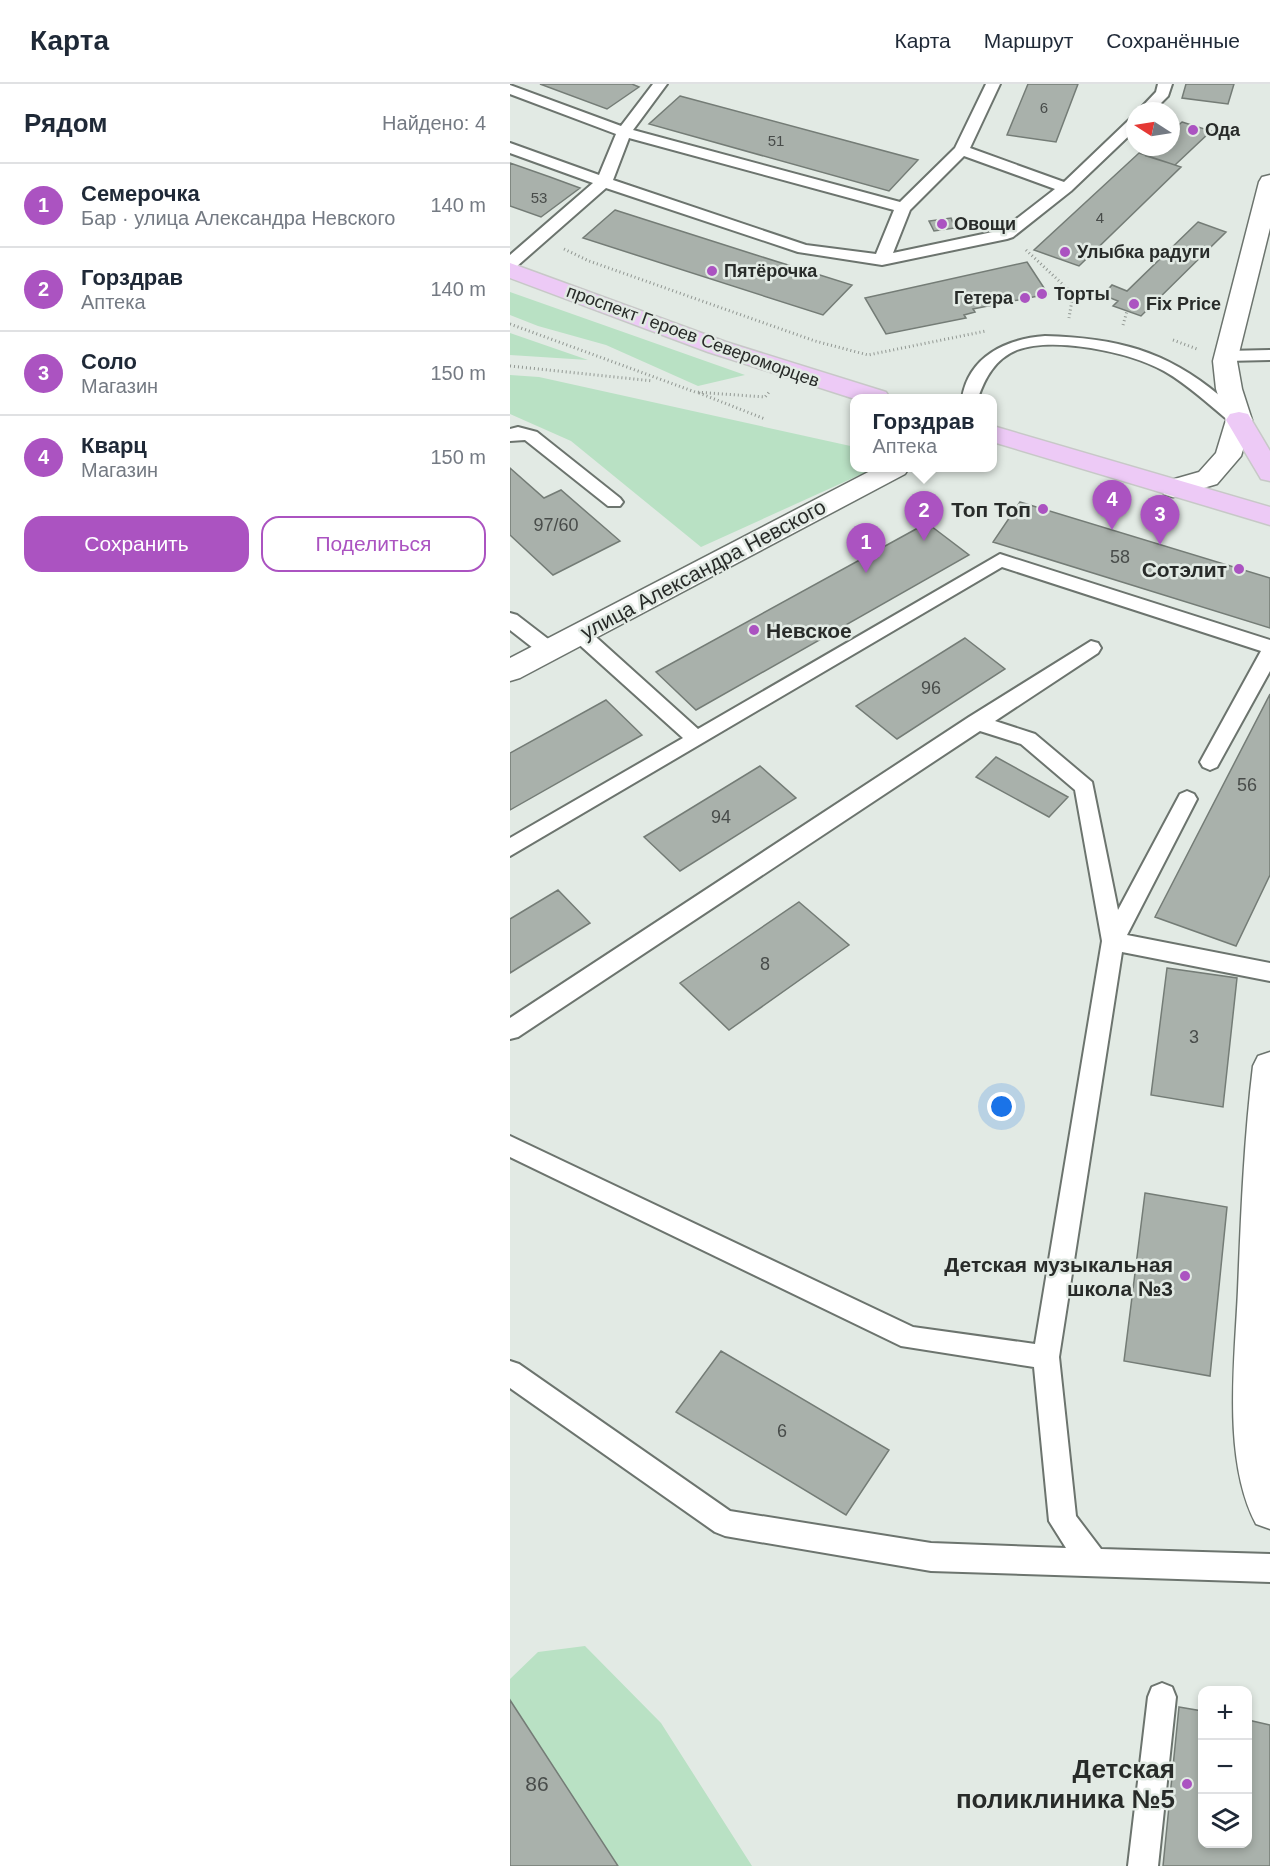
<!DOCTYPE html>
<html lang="ru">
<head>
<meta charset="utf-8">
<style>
	:root { --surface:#fff; --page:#f2f2f3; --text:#1f2937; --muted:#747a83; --line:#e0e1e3; --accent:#ab53c1 }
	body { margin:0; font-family:Helvetica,sans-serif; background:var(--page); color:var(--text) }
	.controls { position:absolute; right:18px; bottom:18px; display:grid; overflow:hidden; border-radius:12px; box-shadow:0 3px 9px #0003 }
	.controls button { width:54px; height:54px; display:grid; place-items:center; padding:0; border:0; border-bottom:2px solid var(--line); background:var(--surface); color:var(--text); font:30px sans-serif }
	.compass { position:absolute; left:616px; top:18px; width:54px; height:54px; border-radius:50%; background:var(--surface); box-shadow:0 3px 9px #0003; rotate:282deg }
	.you { position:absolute; left:492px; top:1023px; width:21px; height:21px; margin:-15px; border:4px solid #fff; border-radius:50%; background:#1a73e8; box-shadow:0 0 0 9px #1a73e833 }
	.badge { display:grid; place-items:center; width:39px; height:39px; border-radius:50%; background:var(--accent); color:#fff; font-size:20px; font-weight:700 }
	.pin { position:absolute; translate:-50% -50px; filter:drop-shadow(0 2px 3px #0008) }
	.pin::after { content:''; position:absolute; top:32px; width:21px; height:18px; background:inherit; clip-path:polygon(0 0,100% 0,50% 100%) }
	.popup { position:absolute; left:340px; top:310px; width:147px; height:78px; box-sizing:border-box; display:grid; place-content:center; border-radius:12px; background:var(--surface); filter:drop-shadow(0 2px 4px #0005); font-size:20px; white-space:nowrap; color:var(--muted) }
	.popup b { font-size:22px; color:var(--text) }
	.popup::after { content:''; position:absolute; left:50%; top:100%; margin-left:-12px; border:12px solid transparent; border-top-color:var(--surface) }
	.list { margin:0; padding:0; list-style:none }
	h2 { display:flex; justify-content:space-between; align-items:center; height:78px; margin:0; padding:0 24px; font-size:26px }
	h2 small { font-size:20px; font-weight:400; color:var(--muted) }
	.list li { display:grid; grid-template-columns:39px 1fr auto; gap:18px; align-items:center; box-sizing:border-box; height:84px; padding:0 24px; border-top:2px solid var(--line) }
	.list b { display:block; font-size:22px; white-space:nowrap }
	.list p { margin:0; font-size:20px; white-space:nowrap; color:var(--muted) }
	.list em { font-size:20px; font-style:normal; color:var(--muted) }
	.actions { display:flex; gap:12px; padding:18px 24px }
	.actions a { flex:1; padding:14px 0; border:2px solid var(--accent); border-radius:18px; text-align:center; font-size:21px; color:var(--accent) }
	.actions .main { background:var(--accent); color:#fff }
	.icon { flex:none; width:33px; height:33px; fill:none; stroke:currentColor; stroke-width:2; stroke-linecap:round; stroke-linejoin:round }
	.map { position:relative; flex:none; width:760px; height:1782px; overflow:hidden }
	header { display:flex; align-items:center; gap:36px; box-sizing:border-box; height:84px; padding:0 30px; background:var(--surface); border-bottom:2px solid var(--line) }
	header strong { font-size:28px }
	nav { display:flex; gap:33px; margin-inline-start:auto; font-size:21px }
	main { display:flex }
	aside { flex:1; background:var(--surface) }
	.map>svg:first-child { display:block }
	.green { fill:#b9e1c4 }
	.building { fill:#a9b1ab; stroke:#747c76; stroke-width:1.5 }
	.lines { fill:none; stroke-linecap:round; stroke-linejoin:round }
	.service-casing { stroke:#6c746e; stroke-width:4 }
	.minor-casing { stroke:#6c746e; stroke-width:3 }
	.tertiary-casing { stroke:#6c746e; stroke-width:3 }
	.primary-casing { stroke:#c7c8c7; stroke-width:3 }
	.path { stroke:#919792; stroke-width:3; stroke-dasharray:1 3; stroke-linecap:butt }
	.service { fill:#fff; fill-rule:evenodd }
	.minor { fill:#fff; fill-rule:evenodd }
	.tertiary { fill:#fff; fill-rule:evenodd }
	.primary { fill:#edcaf6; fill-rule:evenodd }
	.poi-dot { fill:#ab53c1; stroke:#e2eae4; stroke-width:2 }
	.labels { text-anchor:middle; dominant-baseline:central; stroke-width:5; stroke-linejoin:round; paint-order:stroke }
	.far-number-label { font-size:15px; fill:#484c4a }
	.far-poi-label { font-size:18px; font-weight:bold; fill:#282b29; stroke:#e2eae4; text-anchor:start }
	.far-street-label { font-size:18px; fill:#282b29; stroke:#e2eae4 }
	.number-label { font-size:18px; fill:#484c4a }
	.poi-label { font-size:21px; font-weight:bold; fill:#282b29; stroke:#e2eae4; text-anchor:end }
	.street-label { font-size:21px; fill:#282b29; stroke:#e2eae4 }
	.near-number-label { font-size:21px; fill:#484c4a }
	.near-poi-label { font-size:26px; font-weight:bold; fill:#282b29; stroke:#e2eae4; text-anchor:end }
</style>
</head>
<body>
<header>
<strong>Карта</strong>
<nav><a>Карта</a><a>Маршрут</a><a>Сохранённые</a></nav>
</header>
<main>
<aside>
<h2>Рядом<small>Найдено: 4</small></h2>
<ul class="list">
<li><span class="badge">1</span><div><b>Семерочка</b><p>Бар · улица Александра Невского</p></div><em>140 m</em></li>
<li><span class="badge">2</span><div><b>Горздрав</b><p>Аптека</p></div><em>140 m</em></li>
<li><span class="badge">3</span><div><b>Соло</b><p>Магазин</p></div><em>150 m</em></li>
<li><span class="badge">4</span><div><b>Кварц</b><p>Магазин</p></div><em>150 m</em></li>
</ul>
<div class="actions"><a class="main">Сохранить</a><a>Поделиться</a></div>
</aside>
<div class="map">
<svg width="760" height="1782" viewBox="0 0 760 1782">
	<rect width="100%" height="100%" fill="#e2eae4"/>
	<path class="green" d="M 0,208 L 235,291 L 188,302 L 96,261 L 28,242 L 0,231 Z
		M 0,249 L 78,276 L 0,271 Z
		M 0,291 L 29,293 L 345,363 L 345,384 L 365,384 L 191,463 L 61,357 L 0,330 Z
		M 75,1562 L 151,1639 L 242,1782 L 108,1782 L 0,1616 L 0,1595 L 28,1568 Z"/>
	<path class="building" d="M 30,0 L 122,0 L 129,3 L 97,25 Z
		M 518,0 L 568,0 L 546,58 L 497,51 Z
		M 676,0 L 724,0 L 718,20 L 672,14 Z
		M 170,12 L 408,76 L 379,107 L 139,40 Z
		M 672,38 L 701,47 L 665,81 L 636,72 L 645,63 L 661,63 L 661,48 Z
		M 629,69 L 671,83 L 569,182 L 524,166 Z
		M 0,79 L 40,93 L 70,104 L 31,133 L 0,122 Z
		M 105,126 L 246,171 L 342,201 L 313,231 L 73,154 Z
		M 441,134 L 445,144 L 424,147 L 419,137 Z
		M 688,138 L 716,148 L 631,232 L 603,222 L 608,217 L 593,211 L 602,201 L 617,207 Z
		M 517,178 L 538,210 L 463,225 L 465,228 L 454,231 L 456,234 L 376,250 L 355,214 Z
		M 0,384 L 34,414 L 51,406 L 110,457 L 43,491 L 0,451 Z
		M 510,418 L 760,494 L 760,544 L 483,458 Z
		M 417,439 L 459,471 L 186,626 L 146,588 Z
		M 455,554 L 495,585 L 387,655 L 346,622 Z
		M 760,610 L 760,791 L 726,862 L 645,833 Z
		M 96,616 L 132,651 L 0,726 L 0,669 Z
		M 486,673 L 558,713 L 539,733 L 466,693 Z
		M 250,682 L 286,714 L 170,787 L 134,753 Z
		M 48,806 L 80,839 L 0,889 L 0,835 Z
		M 289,818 L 339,861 L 219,946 L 170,899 Z
		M 657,884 L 727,894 L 713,1023 L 641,1011 Z
		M 635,1109 L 717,1123 L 700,1292 L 614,1277 Z
		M 211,1267 L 379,1366 L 336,1431 L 166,1328 Z
		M 0,1616 L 108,1782 L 0,1782 Z
		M 669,1623 L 692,1627 L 692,1760 L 738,1760 L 738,1636 L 760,1641 L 760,1782 L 653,1782 Z"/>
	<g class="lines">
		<g class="service-casing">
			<path id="service" d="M 143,0 L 157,0 L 123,46 L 390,118 L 445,64 L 476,0 L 490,0 L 460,64 L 554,98 L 620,35 L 625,34 L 625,46 L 561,107 L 503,153 L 497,155 L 372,181 L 288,168 L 96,104 L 6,183 L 0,185 L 0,171 L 83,99 L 0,69 L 0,59 L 89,91 L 106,50 L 0,10 L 0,1 L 111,42 ZM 119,54 L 384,126 L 366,170 L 296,161 L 103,96 ZM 454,72 L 545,105 L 492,146 L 383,169 L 400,126 Z
				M 648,0 L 662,0 L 658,12 L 643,27 L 628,27 L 646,8 Z
				M 535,252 C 606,254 655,266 710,312 C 719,319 731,326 738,336 L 729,341 L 723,340 C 700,322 679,301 654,287 C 620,268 544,252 507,266 C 485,275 475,294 468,314 L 452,314 C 459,272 496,255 535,252 Z
				M 760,266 L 760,276 L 716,277 L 708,272 L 716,267 Z
				M 8,343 L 27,348 L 110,414 L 113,418 L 110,422 L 98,422 L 15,356 L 0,357 L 0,345 Z
				M 490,470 L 760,556 L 760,587 L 707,683 L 700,686 L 693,683 L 690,678 L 751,567 L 492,483 L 0,772 L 0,754 L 173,654 L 63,555 L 60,550 L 63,545 L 77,545 L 188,645 Z
				M 0,529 L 7,531 L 46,561 L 49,566 L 46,571 L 32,571 L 0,546 Z
				M 581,557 L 588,559 L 591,564 L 588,569 L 485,637 L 525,650 L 582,698 L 608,826 L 670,710 L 677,707 L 684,710 L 687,715 L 617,851 L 760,879 L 760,897 L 612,868 L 549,1273 L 566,1432 L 591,1465 L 760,1470 L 760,1498 L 421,1487 L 215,1452 L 205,1448 L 0,1304 L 0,1277 L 9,1280 L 220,1427 L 421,1459 L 556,1464 L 539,1437 L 524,1283 L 391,1262 L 0,1073 L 0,1052 L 403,1243 L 525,1260 L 592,857 L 565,706 L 511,660 L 470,647 L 8,953 L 0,955 L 0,934 L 459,633 Z
				M 652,1599 L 662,1603 L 666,1613 L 648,1782 L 618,1782 L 638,1613 L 642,1603 Z"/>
		</g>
		<g class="minor-casing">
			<path id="minor" d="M 760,968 L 760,1445 L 746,1440 C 712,1376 725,1276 728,1206 C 731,1131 734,1056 743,982 L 748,972 Z"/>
		</g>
		<g class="tertiary-casing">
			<path id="tertiary" d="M 760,91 L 760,144 L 727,277 L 732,305 L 742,336 L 731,372 L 707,400 L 663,413 L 654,410 L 650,404 L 654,398 L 689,388 L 706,369 L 716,336 L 706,305 L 703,277 L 749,98 L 752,93 Z
				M 366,384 L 399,384 L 395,390 L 10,594 L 0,597 L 0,574 Z"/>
		</g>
		<g class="primary-casing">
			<path id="primary" d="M 0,179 L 216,258 L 376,308 L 380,314 L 345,315 L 198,268 L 0,194 Z
				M 729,328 L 738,330 L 760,367 L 760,397 L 751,395 L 716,336 L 720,330 Z
				M 483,342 L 760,423 L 760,441 L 483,358 Z"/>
		</g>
		<path class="path" d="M 54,165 L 79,177 L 305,257 L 358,271 L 476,247
			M 516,166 L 563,210 L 559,234
			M 0,240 L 185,308 L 255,313 L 260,307
			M 613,241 L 617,227
			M 663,256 L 687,265
			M 0,282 L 143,297
			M 189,309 L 255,335"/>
		<use href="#service" class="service"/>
		<use href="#minor" class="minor"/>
		<use href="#tertiary" class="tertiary"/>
		<use href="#primary" class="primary"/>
	</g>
	<g class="poi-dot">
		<circle cx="683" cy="46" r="6"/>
		<circle cx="432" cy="140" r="6"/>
		<circle cx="555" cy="168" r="6"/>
		<circle cx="202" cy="187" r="6"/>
		<circle cx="532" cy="210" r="6"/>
		<circle cx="515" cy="214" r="6"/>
		<circle cx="624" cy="220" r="6"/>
		<circle cx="533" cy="425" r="6"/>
		<circle cx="729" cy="485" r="6"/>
		<circle cx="244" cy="546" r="6"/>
		<circle cx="675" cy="1192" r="6"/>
		<circle cx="677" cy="1700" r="6"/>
	</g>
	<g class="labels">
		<g class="far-number-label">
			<text x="534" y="23">6</text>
			<text x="266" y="56">51</text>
			<text x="29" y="113">53</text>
			<text x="590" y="133">4</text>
		</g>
		<g class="far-poi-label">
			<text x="695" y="46">Ода</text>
			<text x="444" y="140">Овощи</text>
			<text x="567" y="168">Улыбка радуги</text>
			<text x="214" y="187">Пятёрочка</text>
			<text x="544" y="210">Торты</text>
			<text x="503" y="214" text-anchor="end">Гетера</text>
			<text x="636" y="220">Fix Price</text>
		</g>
		<g class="far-street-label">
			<text transform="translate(183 252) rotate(20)">проспект Героев Североморцев</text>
		</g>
		<g class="number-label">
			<text x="46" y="441">97/60</text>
			<text x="610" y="473">58</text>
			<text x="421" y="604">96</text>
			<text x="737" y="701">56</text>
			<text x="211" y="733">94</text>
			<text x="255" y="880">8</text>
			<text x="684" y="953">3</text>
			<text x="272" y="1347">6</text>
		</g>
		<g class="poi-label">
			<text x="521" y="425">Топ Топ</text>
			<text x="717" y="485">Сотэлит</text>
			<text x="256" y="546" text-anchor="start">Невское</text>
			<text x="663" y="1180">Детская музыкальная<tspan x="663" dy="24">школа №3</tspan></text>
		</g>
		<g class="street-label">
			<text transform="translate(193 485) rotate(-28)">улица Александра Невского</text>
		</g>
		<g class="near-number-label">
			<text x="27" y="1699">86</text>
		</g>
		<g class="near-poi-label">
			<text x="665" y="1685">Детская<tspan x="665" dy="30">поликлиника №5</tspan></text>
		</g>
	</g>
</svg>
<div class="controls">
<button>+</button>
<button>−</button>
<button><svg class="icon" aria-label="layers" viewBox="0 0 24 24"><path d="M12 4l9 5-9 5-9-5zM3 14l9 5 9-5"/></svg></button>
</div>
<svg class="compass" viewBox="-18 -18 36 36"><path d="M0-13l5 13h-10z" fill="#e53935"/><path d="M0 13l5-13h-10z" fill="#747a83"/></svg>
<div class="you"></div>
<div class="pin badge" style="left:356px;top:489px">1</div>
<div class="pin badge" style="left:414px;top:457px">2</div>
<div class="popup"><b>Горздрав</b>Аптека</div>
<div class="pin badge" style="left:650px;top:461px">3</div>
<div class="pin badge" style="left:602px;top:446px">4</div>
</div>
</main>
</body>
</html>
